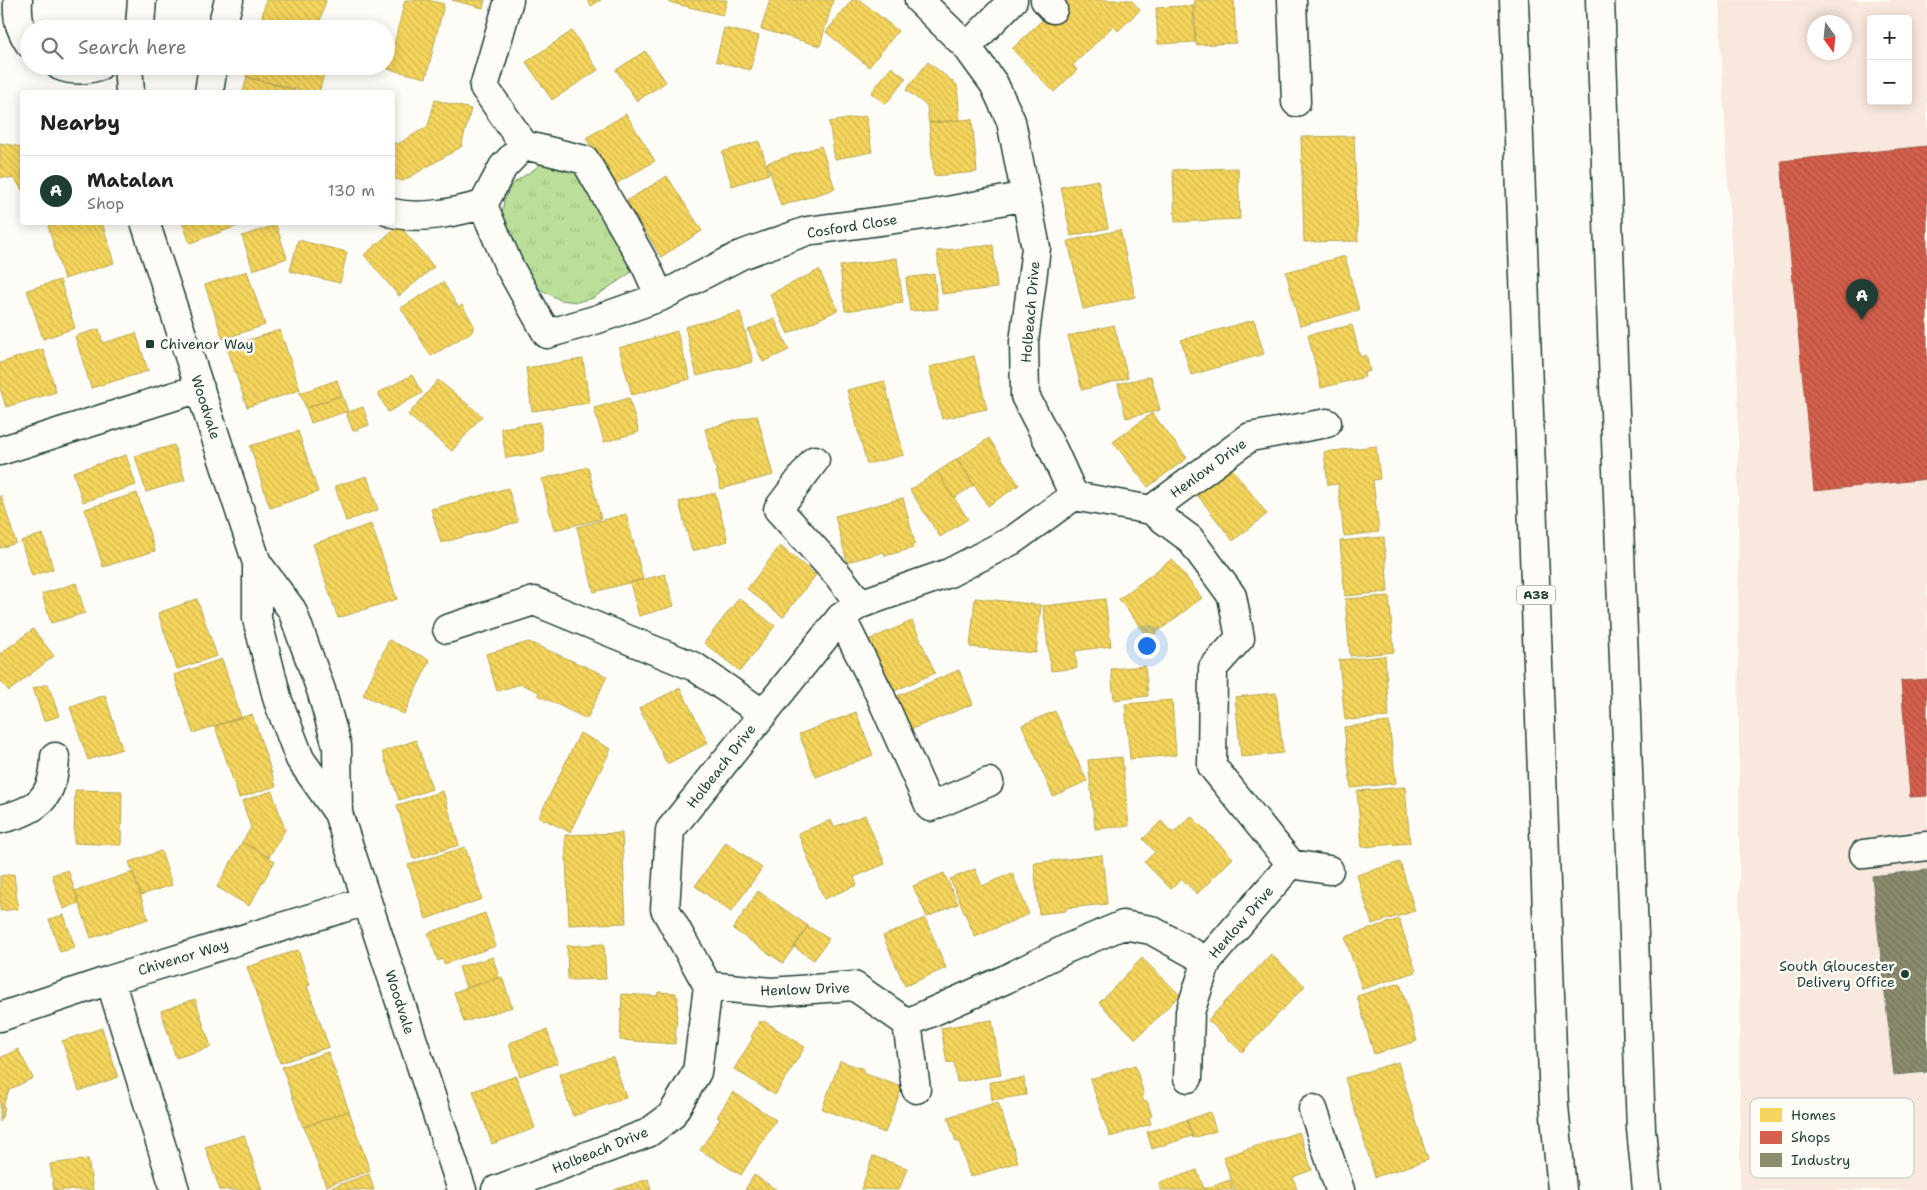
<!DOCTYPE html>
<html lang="en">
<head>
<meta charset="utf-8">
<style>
	:root { --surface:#fff; --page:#f2f2f2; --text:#222; --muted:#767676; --line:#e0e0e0; --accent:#1f3d34 }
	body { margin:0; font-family:"Shantell Sans",sans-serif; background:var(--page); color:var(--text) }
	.controls { position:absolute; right:15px; top:15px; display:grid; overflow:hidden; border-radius:5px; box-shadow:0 2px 12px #0003 }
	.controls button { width:45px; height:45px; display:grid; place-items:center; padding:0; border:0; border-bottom:1px solid var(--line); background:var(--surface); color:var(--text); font:25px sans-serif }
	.compass { position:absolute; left:1807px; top:15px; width:45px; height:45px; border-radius:50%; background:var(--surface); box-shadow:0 2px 12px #0003; rotate:165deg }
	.you { position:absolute; left:1146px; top:645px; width:18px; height:18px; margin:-12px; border:4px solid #fff; border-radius:50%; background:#1a73e8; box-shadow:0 0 0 8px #1a73e833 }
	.badge { display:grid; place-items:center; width:32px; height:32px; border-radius:50%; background:var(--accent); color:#fff; font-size:16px; font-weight:700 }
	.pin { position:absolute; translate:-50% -41px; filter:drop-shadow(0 1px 2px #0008) }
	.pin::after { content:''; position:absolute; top:26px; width:18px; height:15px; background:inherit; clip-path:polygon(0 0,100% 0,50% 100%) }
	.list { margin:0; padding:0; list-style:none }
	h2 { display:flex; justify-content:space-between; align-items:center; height:65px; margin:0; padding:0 20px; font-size:21px }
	h2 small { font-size:16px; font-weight:400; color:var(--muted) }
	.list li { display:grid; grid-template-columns:32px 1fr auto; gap:15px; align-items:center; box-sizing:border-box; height:70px; padding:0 20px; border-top:1px solid var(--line) }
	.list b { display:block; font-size:19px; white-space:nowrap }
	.list p { margin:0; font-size:16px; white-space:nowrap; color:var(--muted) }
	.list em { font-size:16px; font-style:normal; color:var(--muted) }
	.icon { flex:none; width:28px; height:28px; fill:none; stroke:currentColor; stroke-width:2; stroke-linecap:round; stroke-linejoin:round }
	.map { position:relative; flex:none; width:1927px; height:1190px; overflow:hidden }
	.search { position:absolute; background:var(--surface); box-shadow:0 2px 12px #0003; left:20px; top:20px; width:375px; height:55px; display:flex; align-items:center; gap:12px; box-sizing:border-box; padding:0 18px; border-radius:28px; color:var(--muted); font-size:19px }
	.panel { position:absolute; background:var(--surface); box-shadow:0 2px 12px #0003; left:20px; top:90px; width:375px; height:135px; border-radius:5px }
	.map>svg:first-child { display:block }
	.built { fill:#f8e8dd; fill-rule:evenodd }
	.grass { fill:url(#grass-tufts); stroke:#6d8e66 }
	.homes { fill:url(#homes-back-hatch); stroke:#b6a750 }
	.shops { fill:url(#shops-back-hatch); stroke:#9f5646 }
	.industry { fill:url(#industry-back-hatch); stroke:#6b745d }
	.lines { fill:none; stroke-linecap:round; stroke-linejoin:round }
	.street-casing { stroke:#1f3d34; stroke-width:31 }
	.highway-casing { stroke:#1f3d34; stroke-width:31 }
	.street { stroke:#fdfcf7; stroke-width:28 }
	.highway { stroke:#fdfcf7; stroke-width:28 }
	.poi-dot { fill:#1f3d34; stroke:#fdfcf7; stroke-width:2 }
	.labels { text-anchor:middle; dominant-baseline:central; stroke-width:5; stroke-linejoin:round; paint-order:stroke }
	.shield { fill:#fdfcf7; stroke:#62766e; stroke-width:1 }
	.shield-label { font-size:12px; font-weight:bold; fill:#1f3d34 }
	.street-label { font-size:14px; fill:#1f3d34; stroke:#fdfcf7 }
	.poi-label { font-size:14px; fill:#1f3d34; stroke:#fdfcf7; text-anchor:start }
	.key { fill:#fdfcf7; stroke:#bac3bc; stroke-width:1 }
	.key-label { font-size:14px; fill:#1f3d34 }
</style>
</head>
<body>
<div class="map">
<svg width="1927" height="1190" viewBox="0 0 1927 1190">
	<defs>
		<pattern id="grass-tufts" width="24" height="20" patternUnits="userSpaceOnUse" patternTransform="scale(1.25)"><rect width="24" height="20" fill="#bbdf99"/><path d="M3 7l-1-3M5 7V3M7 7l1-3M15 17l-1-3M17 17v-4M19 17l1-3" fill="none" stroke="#a0c084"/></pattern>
		<pattern id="homes-back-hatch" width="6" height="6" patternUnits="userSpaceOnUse" patternTransform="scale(1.25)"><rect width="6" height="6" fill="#f6d55c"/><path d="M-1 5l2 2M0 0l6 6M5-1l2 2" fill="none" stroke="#d2b851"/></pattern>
		<pattern id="shops-back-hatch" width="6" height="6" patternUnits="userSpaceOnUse" patternTransform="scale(1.25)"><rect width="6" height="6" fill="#d6604d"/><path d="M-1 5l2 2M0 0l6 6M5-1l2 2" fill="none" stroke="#ad5041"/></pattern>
		<pattern id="industry-back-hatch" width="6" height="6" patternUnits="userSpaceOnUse" patternTransform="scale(1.25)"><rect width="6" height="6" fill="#8c8c6e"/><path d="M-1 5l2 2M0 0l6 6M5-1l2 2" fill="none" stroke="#72745b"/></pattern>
	</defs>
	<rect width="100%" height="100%" fill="#fdfcf7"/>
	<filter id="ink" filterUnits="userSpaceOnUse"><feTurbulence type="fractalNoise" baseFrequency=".02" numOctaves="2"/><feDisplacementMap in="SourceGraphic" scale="10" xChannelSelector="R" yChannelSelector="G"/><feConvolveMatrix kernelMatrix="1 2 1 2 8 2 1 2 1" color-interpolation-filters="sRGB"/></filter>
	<g filter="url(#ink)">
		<path class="built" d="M 1719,0 L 1927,0 L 1927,1190 L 1740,1190 L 1738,388 ZM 1871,19 L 1908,19 L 1908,101 L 1871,101 ZM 1814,22 L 1844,22 L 1844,52 L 1814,52 Z"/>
		<path class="grass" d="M 563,150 L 639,267 L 593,298 L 577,302 L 560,300 L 536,287 L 514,252 L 501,222 L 504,200 L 512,184 Z"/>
		<path class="homes" d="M 266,0 L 326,0 L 318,29 L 259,29 Z
			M 405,0 L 428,0 L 444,4 L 426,78 L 388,69 Z
			M 452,0 L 485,0 L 483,8 Z
			M 587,0 L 601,0 L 591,6 Z
			M 668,0 L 727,0 L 723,15 L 668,2 Z
			M 770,0 L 833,0 L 820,46 L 761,29 Z
			M 852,0 L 860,0 L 898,31 L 869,67 L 826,32 Z
			M 1063,0 L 1131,0 L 1140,10 L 1118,31 L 1113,26 L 1073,65 L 1077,70 L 1054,92 L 1012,49 Z
			M 1194,0 L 1234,0 L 1236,43 L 1196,45 Z
			M 1193,5 L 1195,42 L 1158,44 L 1156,8 Z
			M 724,28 L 759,36 L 750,70 L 716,61 Z
			M 572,31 L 598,70 L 552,100 L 526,62 Z
			M 645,51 L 666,82 L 637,101 L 616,70 Z
			M 928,62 L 957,85 L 960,120 L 929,123 L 927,106 L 906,90 Z
			M 249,66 L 323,66 L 326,67 L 319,92 L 307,92 L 246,77 Z
			M 891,67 L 906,78 L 886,104 L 871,93 Z
			M 247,77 L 295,90 L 295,92 L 243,92 Z
			M 435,100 L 471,109 L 461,147 L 403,181 L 392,178 L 392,142 L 398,144 L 428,126 Z
			M 626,114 L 655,161 L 614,185 L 586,138 Z
			M 866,116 L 872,152 L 835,159 L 829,122 Z
			M 972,119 L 977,172 L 934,176 L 929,123 Z
			M 1354,136 L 1358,241 L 1304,242 L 1301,137 Z
			M 759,141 L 769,174 L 732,186 L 722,152 Z
			M 0,143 L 22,147 L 22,190 L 15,179 L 0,177 Z
			M 821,146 L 835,189 L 781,206 L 767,163 Z
			M 1238,168 L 1240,219 L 1175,222 L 1173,170 Z
			M 667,176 L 702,231 L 661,257 L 626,201 Z
			M 1098,180 L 1108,228 L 1071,236 L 1061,187 Z
			M 60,222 L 102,222 L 114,263 L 64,279 L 48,226 Z
			M 182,222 L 239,222 L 240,225 L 190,243 Z
			M 276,225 L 287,258 L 253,270 L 242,236 Z
			M 399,225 L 434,267 L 399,296 L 364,255 Z
			M 1120,230 L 1135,297 L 1083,309 L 1068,241 Z
			M 298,240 L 347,252 L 340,283 L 290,271 Z
			M 993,245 L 997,288 L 942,294 L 937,251 Z
			M 1345,256 L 1359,310 L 1300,326 L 1286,272 Z
			M 897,258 L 903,303 L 845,311 L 840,266 Z
			M 819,270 L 838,310 L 788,334 L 770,294 Z
			M 247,271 L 265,325 L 223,339 L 205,285 Z
			M 934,274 L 938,309 L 910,311 L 906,278 Z
			M 60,280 L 75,328 L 43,339 L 27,290 Z
			M 443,282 L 458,307 L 462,305 L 475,327 L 472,328 L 473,331 L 431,356 L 401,308 Z
			M 740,312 L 753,362 L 697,376 L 685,327 Z
			M 774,318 L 789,350 L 763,362 L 748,330 Z
			M 1254,320 L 1264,354 L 1191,375 L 1181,340 Z
			M 1114,325 L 1128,378 L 1082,390 L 1068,336 Z
			M 1352,325 L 1360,357 L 1366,355 L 1370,371 L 1364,373 L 1365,377 L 1321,388 L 1308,335 Z
			M 99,329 L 103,343 L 136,333 L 148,371 L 91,388 L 75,336 Z
			M 280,330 L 300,390 L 247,407 L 227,347 Z
			M 677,331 L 690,379 L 632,395 L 619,348 Z
			M 43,349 L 56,392 L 6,407 L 0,388 L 0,363 Z
			M 974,356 L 987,409 L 942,419 L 929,367 Z
			M 583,359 L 589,403 L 532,411 L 526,368 Z
			M 412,375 L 422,393 L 388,412 L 378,393 Z
			M 1151,376 L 1160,410 L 1126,418 L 1118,384 Z
			M 337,380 L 342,395 L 306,408 L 300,393 Z
			M 438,380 L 482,416 L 452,451 L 408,415 Z
			M 884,381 L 904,455 L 867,464 L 847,390 Z
			M 342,395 L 348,411 L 311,423 L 306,408 Z
			M 629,398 L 639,432 L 604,442 L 594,408 Z
			M 363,407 L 369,425 L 353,431 L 346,413 Z
			M 1152,413 L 1187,458 L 1148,487 L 1113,442 Z
			M 757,415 L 773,475 L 721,489 L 705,429 Z
			M 540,422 L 544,452 L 506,458 L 501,428 Z
			M 298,431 L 318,492 L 270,508 L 250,446 Z
			M 989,438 L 1019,485 L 988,506 L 957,459 Z
			M 174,445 L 185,480 L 146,492 L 135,456 Z
			M 1376,446 L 1380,479 L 1373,480 L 1379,532 L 1344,536 L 1338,484 L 1328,485 L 1324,452 Z
			M 126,455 L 136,485 L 83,502 L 73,472 Z
			M 957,459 L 974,485 L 954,498 L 937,472 Z
			M 1230,466 L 1267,514 L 1233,541 L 1195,492 Z
			M 588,467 L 601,519 L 554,530 L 542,479 Z
			M 937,472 L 968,519 L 940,537 L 910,490 Z
			M 367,476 L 378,510 L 346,521 L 335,486 Z
			M 508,488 L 518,522 L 441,543 L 431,509 Z
			M 137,493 L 155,551 L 103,567 L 85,509 Z
			M 715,493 L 728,541 L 692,551 L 679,502 Z
			M 1,495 L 16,543 L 0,548 L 0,496 Z
			M 903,498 L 915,544 L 912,545 L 913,548 L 885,556 L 884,552 L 847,562 L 835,516 Z
			M 626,514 L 643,579 L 594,592 L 577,527 Z
			M 371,524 L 397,599 L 338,618 L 313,544 Z
			M 43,534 L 53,569 L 32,576 L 21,541 Z
			M 1384,537 L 1388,592 L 1345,596 L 1340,541 Z
			M 780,546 L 816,575 L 783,617 L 747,589 Z
			M 1172,559 L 1202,598 L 1149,638 L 1119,599 Z
			M 665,574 L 674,606 L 639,616 L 630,583 Z
			M 76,583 L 85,613 L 51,623 L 42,594 Z
			M 1389,596 L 1394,652 L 1350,656 L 1345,599 Z
			M 739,598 L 775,626 L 740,671 L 704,643 Z
			M 975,598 L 1041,605 L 1036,653 L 970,647 Z
			M 197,599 L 217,656 L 177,669 L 158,613 Z
			M 1105,599 L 1111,646 L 1075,651 L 1077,668 L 1051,671 L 1043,606 Z
			M 912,621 L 935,673 L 892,692 L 866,641 Z
			M 33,629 L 54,656 L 9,691 L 0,680 L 0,654 Z
			M 389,640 L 430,660 L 404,714 L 363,695 Z
			M 529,642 L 607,676 L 587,719 L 538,695 L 539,692 L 521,684 L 497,691 L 486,654 Z
			M 1385,656 L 1389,717 L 1345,720 L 1339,660 Z
			M 222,659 L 241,717 L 193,733 L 174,675 Z
			M 1145,666 L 1148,696 L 1114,700 L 1111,669 Z
			M 959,670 L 973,704 L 902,733 L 888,700 Z
			M 48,684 L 59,716 L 44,721 L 33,688 Z
			M 680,688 L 708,743 L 667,764 L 639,708 Z
			M 1276,693 L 1283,753 L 1241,757 L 1235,697 Z
			M 105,695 L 122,749 L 88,760 L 70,707 Z
			M 1172,700 L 1176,755 L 1130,759 L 1125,704 Z
			M 1055,711 L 1087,781 L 1053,796 L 1022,725 Z
			M 856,712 L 873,755 L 816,777 L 799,734 Z
			M 252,714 L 276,786 L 239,798 L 215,726 Z
			M 1389,722 L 1396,783 L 1351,788 L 1344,727 Z
			M 580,733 L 611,749 L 570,832 L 539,817 Z
			M 416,740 L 432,789 L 399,800 L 382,752 Z
			M 1122,757 L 1129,826 L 1095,829 L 1088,760 Z
			M 1405,787 L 1410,843 L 1362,847 L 1357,791 Z
			M 75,790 L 122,791 L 121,845 L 74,843 Z
			M 272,791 L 285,830 L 269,857 L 242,842 L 251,828 L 242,801 Z
			M 443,791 L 459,845 L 413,859 L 397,805 Z
			M 865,815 L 885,864 L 854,877 L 857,885 L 824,899 L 798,833 L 831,820 L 834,827 Z
			M 1191,816 L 1233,858 L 1197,894 L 1182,879 L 1171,889 L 1144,862 L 1155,852 L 1143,839 L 1161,821 L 1173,833 Z
			M 622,833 L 626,923 L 569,925 L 565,835 Z
			M 242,842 L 275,861 L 249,906 L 217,887 Z
			M 726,842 L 762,868 L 731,912 L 695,886 Z
			M 465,847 L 482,899 L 426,919 L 408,865 Z
			M 161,851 L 172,885 L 141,895 L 129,862 Z
			M 1102,855 L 1107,904 L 1066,908 L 1066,911 L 1039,914 L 1034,863 Z
			M 1400,862 L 1415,911 L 1372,924 L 1357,875 Z
			M 975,869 L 982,886 L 1012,873 L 1029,914 L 975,937 L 950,879 Z
			M 68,870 L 79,903 L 63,909 L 52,875 Z
			M 133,872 L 148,919 L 91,938 L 75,891 Z
			M 944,873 L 958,904 L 927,917 L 913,886 Z
			M 14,874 L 18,909 L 0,911 L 0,876 Z
			M 758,891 L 808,926 L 783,963 L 733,929 Z
			M 485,913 L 496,946 L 444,964 L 443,959 L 438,961 L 428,933 Z
			M 64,915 L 75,948 L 60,952 L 49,919 Z
			M 925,918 L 946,968 L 905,986 L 883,936 Z
			M 1399,919 L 1416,972 L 1362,989 L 1345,937 Z
			M 808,926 L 829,939 L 814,960 L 794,947 Z
			M 604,944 L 606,979 L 568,980 L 567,946 Z
			M 298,950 L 310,985 L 307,986 L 329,1047 L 280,1063 L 247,967 Z
			M 1271,954 L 1305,986 L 1242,1052 L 1208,1020 Z
			M 493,957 L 499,977 L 466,988 L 459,967 Z
			M 1142,958 L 1180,995 L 1136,1039 L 1099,1003 Z
			M 502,977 L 512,1007 L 464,1022 L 454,992 Z
			M 1400,983 L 1417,1041 L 1374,1054 L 1357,996 Z
			M 658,992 L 676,993 L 676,997 L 678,997 L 675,1044 L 620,1040 L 622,994 L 657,996 Z
			M 195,999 L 211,1047 L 176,1058 L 161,1011 Z
			M 992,1020 L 1001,1075 L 957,1082 L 954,1062 L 947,1063 L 941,1028 Z
			M 760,1021 L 763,1023 L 764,1021 L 805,1047 L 775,1095 L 734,1069 L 753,1038 L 751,1037 Z
			M 102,1028 L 118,1077 L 79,1091 L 62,1041 Z
			M 547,1030 L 558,1063 L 520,1076 L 509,1043 Z
			M 18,1049 L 33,1078 L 9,1090 L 2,1108 L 0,1107 L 0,1058 Z
			M 328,1052 L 349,1111 L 303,1127 L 282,1067 Z
			M 613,1057 L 626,1098 L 573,1116 L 559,1074 Z
			M 840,1061 L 864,1069 L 863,1073 L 902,1087 L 885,1133 L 822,1109 Z
			M 1398,1062 L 1428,1160 L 1375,1177 L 1345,1078 Z
			M 1135,1065 L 1144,1095 L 1142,1096 L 1144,1102 L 1147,1101 L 1152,1116 L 1149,1117 L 1151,1124 L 1110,1137 L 1090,1079 Z
			M 516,1076 L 535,1128 L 492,1144 L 473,1091 Z
			M 1024,1078 L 1026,1095 L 992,1100 L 990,1082 Z
			M 733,1092 L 776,1120 L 741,1175 L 700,1150 L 720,1119 L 717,1117 Z
			M 998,1102 L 1018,1162 L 970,1177 L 959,1141 L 956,1142 L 948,1117 Z
			M 0,1107 L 5,1108 L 0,1122 Z
			M 349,1111 L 370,1171 L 326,1186 L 304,1127 Z
			M 1210,1112 L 1216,1131 L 1193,1138 L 1187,1120 Z
			M 1187,1120 L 1192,1136 L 1152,1149 L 1147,1132 Z
			M 1299,1132 L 1312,1170 L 1293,1177 L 1297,1190 L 1235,1190 L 1223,1157 Z
			M 244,1135 L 262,1190 L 220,1190 L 205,1147 Z
			M 873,1156 L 907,1168 L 899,1190 L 861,1189 Z
			M 88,1159 L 93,1190 L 54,1190 L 50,1164 Z
			M 1197,1170 L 1204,1189 L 1230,1180 L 1233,1190 L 1161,1190 L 1159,1183 Z
			M 369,1174 L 374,1190 L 324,1190 Z
			M 754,1175 L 777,1190 L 745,1190 Z
			M 648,1179 L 651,1190 L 614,1190 Z"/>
		<path class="shops" d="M 1927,146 L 1927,479 L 1814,491 L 1781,161 Z
			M 1927,679 L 1927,796 L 1910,797 L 1901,681 Z"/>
		<path class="industry" d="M 1927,870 L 1927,1072 L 1894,1075 L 1872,876 Z"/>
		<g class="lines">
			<g class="street-casing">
				<path id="street" d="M 18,0 C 17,19 19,27 29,43
					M 509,0 L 484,87 L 524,145 L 503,167 L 483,205 L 509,266 L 547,334 L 598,319 L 660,297 L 741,255 L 807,231 L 932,214 L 1026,196
					M 1045,0 L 1053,9
					M 1292,0 L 1296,102
					M 138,29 L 140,25 L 142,0
					M 221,29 L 229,0
					M 967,47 L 1013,0
					M 60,66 C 72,71 86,70 99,66
					M 128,66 L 130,92
					M 209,92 L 213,66
					M 524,145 L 585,160 L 646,266 L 660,297
					M 392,213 C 422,220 455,212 483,205
					M 145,222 L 257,563 L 257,619 L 278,701 L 300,759 L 338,813 L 462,1190
					M 0,451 L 200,388
					M 815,460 L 778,509 L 837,574 L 860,604
					M 1151,510 L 1250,437 L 1327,423
					M 257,563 L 292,610 L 321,690 L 337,746 L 338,813
					M 841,617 L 880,695 L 930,807 L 989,782
					M 447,629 L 534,601 L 695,667 L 762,713
					M 0,819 C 38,811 54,797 55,757
					M 1864,854 L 1927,846
					M 1291,864 L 1329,870
					M 110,980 L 175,1190
					M 708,986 L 771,992 L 854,986 L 907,1023 L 1006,979 L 1068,948 L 1123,925 L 1151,930 L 1207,961 L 1291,864 L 1212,766 L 1213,668 L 1240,638 L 1232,596 L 1190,539 L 1151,510 L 1074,496
					M 0,1017 L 110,980 L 366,901
					M 907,1023 L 916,1089
					M 1188,1078 L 1190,1012 L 1207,961
					M 1313,1109 L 1340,1190
					M 496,1190 L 648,1133 L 671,1116 L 697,1072 L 708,986 L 665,909 L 670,830 L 841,617 L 860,604 L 949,573 L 1013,540 L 1074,496 L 1054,452 L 1025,396 L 1024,342 L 1036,248 L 1011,121 L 994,84 L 967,47 L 919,0"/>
			</g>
			<g class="highway-casing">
				<path id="highway" d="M 1514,0 L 1554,1105 L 1562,1190
					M 1600,0 L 1641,1129 L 1647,1190"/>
			</g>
			<use href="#street" class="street"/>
			<use href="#highway" class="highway"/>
		</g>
	</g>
	<g class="poi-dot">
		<rect x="145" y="339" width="10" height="10" rx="2.5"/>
		<circle cx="1905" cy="974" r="5"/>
	</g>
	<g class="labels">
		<rect class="shield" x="1517" y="585.5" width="38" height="19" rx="4"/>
		<g class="shield-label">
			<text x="1536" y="595">A38</text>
		</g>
		<g class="street-label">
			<text transform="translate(852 226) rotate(-9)">Cosford Close</text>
			<text transform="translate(1030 312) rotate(-85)">Holbeach Drive</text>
			<text transform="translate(206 407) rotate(72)">Woodvale</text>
			<text transform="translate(1208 468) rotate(-36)">Henlow Drive</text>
			<text transform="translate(721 766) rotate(-52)">Holbeach Drive</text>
			<text transform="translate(1241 922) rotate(-49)">Henlow Drive</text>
			<text transform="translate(183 957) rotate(-17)">Chivenor Way</text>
			<text transform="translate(805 989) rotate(-2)">Henlow Drive</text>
			<text transform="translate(400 1002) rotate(72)">Woodvale</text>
			<text transform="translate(600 1150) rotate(-22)">Holbeach Drive</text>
		</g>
		<g class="poi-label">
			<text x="160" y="344">Chivenor Way</text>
			<text x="1895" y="966" text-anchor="end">South Gloucester<tspan x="1895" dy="16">Delivery Office</tspan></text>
		</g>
	</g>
	<rect x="1750" y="1098" width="164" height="80" rx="8" class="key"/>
	<rect x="1760" y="1108" width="22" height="14" fill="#f6d55c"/>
	<rect x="1760" y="1131" width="22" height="13" fill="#d6604d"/>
	<rect x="1760" y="1153" width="22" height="14" fill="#8c8c6e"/>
	<g class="key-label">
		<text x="1791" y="1120">Homes</text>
		<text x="1791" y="1142">Shops</text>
		<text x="1791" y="1165">Industry</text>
	</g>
</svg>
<div class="controls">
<button>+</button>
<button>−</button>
</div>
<svg class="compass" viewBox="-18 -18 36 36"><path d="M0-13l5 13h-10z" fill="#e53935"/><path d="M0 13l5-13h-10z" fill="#767676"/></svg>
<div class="you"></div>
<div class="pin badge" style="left:1862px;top:320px">A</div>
<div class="search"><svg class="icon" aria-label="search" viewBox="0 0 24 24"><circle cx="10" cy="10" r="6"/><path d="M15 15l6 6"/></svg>Search here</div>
<section class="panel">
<h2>Nearby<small></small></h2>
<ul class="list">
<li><span class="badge">A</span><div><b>Matalan</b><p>Shop</p></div><em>130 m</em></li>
</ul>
</section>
</div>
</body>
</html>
